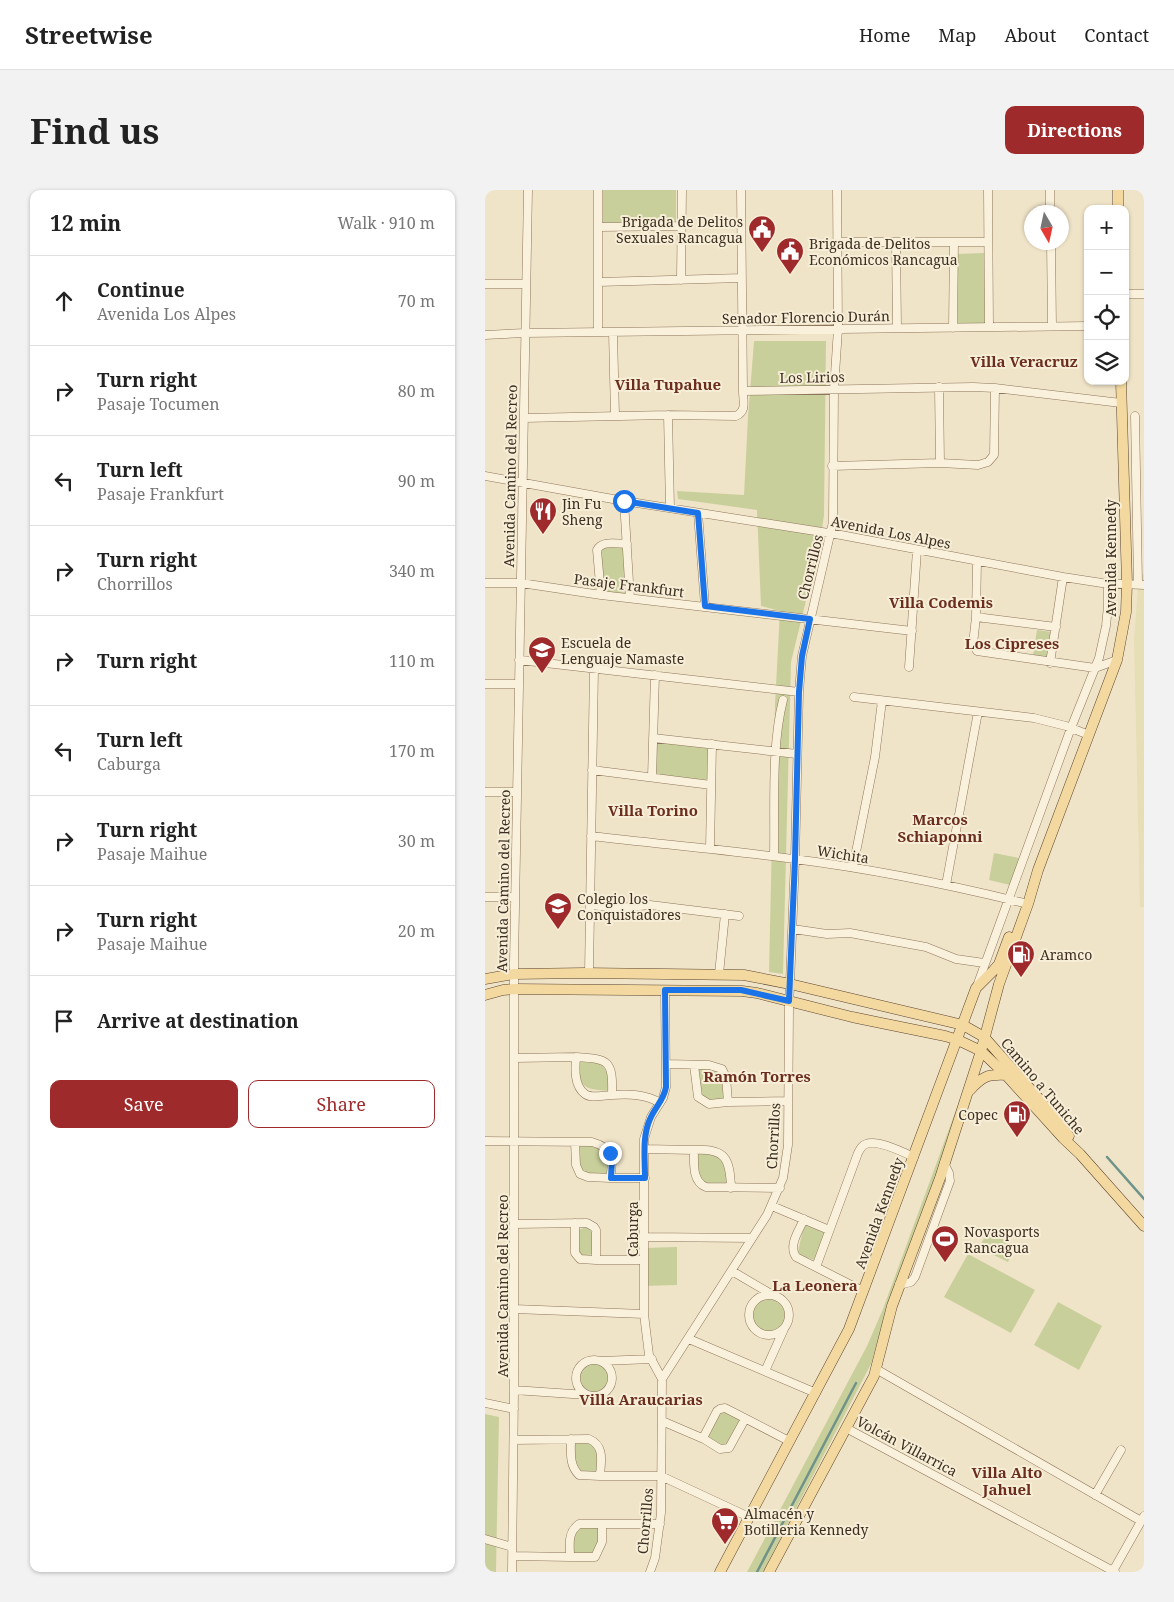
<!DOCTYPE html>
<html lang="en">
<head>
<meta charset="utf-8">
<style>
	:root { --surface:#fff; --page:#f2f2f2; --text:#222; --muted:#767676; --line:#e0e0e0; --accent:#9e2a2b }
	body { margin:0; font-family:"Noto Serif",serif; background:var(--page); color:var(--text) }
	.controls { position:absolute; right:15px; top:15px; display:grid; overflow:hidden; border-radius:10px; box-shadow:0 1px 4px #0004 }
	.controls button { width:45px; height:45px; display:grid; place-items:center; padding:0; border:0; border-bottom:1px solid var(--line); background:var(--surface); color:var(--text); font:25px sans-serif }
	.compass { position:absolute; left:539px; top:15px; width:45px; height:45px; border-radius:50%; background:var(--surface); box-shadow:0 1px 4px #0004; rotate:171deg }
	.stop { position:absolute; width:15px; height:15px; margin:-11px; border:4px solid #1a73e8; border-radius:50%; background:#fff }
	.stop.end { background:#1a73e8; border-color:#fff; box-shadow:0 1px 5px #0008 }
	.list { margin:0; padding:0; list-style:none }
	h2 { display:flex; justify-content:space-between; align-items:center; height:65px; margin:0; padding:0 20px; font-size:21px }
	h2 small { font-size:16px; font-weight:400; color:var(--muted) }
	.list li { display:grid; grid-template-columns:32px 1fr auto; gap:15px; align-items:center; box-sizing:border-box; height:90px; padding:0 20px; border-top:1px solid var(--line) }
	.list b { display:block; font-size:19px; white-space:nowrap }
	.list p { margin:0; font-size:16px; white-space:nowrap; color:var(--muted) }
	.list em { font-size:16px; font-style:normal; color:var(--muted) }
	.actions { display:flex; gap:10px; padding:15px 20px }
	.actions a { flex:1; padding:11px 0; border:1px solid var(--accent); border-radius:10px; text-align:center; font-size:18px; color:var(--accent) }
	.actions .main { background:var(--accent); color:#fff }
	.icon { flex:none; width:28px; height:28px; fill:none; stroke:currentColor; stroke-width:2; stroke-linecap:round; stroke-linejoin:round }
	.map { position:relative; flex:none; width:659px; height:1382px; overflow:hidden; border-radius:10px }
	header { display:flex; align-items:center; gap:30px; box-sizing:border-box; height:70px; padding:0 25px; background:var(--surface); border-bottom:1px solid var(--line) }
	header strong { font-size:24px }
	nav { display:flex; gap:28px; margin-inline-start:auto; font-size:18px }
	.intro { display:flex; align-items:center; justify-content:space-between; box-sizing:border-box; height:120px; padding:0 30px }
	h1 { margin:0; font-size:35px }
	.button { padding:12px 22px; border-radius:10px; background:var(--accent); color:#fff; font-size:18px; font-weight:700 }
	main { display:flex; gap:30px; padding:0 30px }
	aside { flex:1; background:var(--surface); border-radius:10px; box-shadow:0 1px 4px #0004 }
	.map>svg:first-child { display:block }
	.farmland { fill:#e6deb5 }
	.green { fill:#c9cf9b }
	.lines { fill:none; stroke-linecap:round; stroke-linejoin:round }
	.stream { stroke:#6f938a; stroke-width:2.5 }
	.minor-casing { stroke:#8d765c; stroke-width:9 }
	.major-casing { stroke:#5b4430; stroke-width:11 }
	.minor { stroke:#faf1dc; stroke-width:8 }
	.major { stroke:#f3d9a0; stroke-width:10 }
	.route { stroke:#1a73e8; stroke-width:6 }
	.labels { text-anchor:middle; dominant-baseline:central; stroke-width:4; stroke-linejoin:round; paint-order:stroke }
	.poi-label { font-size:14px; fill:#3d2e20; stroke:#f7eed8; text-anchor:start }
	.street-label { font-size:14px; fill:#3d2e20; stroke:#f7eed8 }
	.neighbourhood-label { font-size:15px; font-weight:bold; fill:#6b2e1e; stroke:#f7eed8 }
</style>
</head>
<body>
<header>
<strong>Streetwise</strong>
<nav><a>Home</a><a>Map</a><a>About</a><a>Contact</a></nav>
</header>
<div class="intro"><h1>Find us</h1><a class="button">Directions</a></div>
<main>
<aside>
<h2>12 min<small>Walk · 910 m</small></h2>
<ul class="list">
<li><svg class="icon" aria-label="ahead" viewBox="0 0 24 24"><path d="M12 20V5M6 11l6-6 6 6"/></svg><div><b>Continue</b><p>Avenida Los Alpes</p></div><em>70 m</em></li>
<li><svg class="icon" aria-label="right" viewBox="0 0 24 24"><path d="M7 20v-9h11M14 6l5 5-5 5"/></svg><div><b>Turn right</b><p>Pasaje Tocumen</p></div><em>80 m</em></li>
<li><svg class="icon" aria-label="left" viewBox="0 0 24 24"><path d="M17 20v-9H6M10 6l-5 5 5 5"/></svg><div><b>Turn left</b><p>Pasaje Frankfurt</p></div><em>90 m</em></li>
<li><svg class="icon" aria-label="right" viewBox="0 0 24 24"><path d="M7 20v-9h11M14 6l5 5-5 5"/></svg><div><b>Turn right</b><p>Chorrillos</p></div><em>340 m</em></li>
<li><svg class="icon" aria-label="right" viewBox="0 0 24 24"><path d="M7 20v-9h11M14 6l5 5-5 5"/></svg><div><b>Turn right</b></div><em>110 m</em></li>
<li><svg class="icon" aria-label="left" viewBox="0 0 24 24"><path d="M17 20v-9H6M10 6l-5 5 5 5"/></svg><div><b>Turn left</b><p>Caburga</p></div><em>170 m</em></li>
<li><svg class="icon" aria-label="right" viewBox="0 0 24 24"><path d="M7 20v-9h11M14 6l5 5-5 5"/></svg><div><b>Turn right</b><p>Pasaje Maihue</p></div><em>30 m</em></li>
<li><svg class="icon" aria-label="right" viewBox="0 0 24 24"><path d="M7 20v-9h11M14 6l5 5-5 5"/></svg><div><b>Turn right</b><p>Pasaje Maihue</p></div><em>20 m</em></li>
<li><svg class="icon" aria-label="arrive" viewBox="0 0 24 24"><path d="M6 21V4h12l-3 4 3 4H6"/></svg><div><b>Arrive at destination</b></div></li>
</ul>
<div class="actions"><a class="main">Save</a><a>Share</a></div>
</aside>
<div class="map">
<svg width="659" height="1382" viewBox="0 0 659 1382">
	<rect width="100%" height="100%" fill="#f0e4c8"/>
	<path class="farmland" d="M 654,384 L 659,384 L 659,717 L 655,717 L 649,450 Z"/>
	<path class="green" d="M 118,0 L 191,0 L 191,36 L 118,36 Z
		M 499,63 L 501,136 L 473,135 L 472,64 Z
		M 269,151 L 341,151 L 339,325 L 335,353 L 306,472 L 298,784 L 284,782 L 290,514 L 295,421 L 276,416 L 272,320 L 193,309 L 192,301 L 259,305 L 263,227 Z
		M 120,352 L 139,356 L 144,404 L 117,403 L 115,361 Z
		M 552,440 L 567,442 L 563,474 L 547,472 Z
		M 172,552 L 221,556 L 223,559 L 223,588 L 220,590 L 172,585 C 169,576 167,560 172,552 Z
		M 509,663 L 534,668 L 525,695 L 504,690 Z
		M 93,871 C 119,872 122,874 126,901 C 100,899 94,900 93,871 Z
		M 212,879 C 222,879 229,879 237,885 L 240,910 L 224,911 L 215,905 Z
		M 475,909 L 477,910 L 461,966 L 397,1136 L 386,1174 L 278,1382 L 262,1382 L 382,1156 L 398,1119 Z
		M 107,955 L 123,964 L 123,986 L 104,985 L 94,979 L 92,956 Z
		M 211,962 C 237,962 242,969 243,995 L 222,995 L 213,986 Z
		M 322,1035 L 340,1043 L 332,1071 L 314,1065 L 313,1061 L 319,1036 Z
		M 101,1037 C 111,1041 108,1055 107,1064 L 97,1067 L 92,1062 L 93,1040 Z
		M 502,1042 L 531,1055 L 523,1072 L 494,1058 Z
		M 192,1057 L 192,1095 L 159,1096 L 159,1058 Z
		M 483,1064 L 550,1100 L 526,1143 L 459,1107 Z
		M267 1126a17 17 0 1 1 34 0a17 17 0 1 1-34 0Z
		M 573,1112 L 617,1136 L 594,1180 L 549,1155 Z
		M93 1188a16 16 0 1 1 32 0a16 16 0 1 1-32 0Z
		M 239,1220 L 257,1230 L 242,1256 L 239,1257 L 221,1246 L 234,1223 Z
		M 0,1224 L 14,1227 L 11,1382 L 0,1382 Z
		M 88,1251 L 104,1251 L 114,1261 L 113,1283 L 95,1283 L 89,1275 Z
		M 95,1337 L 114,1337 L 114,1351 L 108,1365 L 88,1365 L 88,1344 Z"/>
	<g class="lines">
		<path class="stream" d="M 622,967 L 659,1009
			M 272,1382 L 371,1193"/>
		<g class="minor-casing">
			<path id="minor" d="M 256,0 L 258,201
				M 503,0 L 504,137
				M 565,0 L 565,22
				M 114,37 L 197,36
				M 352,52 L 503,52
				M 411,52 L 412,138
				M 566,52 L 567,136
				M 196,90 L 197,0
				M 113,92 L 257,88
				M 0,94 L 41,94
				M 640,104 L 659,104
				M 468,138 L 469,52
				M 113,142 L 113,0
				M 128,142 L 130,226
				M 0,145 L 40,143 L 603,136
				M 454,197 L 455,273
				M 183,225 L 185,318
				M 650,226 L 653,393
				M 39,228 L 183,225 L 251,226 C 262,221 258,211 258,201 L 488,197 L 510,198 L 636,213
				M 347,276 L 455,273 L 493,275 L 503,272 L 509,265 L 510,198
				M 0,286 L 139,311 L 356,345 L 578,387 L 617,393 L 659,395
				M 139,311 L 145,408
				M 213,323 L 220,416
				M 492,371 L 491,427 L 488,454 L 492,461 L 610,478 L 632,470
				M 0,393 L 36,393 L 116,405 L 427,441
				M 116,405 L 112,360 C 117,350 131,354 142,354
				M 491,427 L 571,437
				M 34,470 L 314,502
				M 565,473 L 578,387
				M 424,477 L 432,360
				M 0,494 L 34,494
				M 369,507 L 549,528 L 581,536 L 604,545
				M 168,548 L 312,564
				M 107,580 L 226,595
				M 167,587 L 170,485
				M 0,602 L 32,602
				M 106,646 C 174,654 242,660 309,669 C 388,679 466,695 543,714
				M 225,659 L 227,554
				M 289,666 C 290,618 286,557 298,510
				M 368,677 L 390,567 L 397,511
				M 461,695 L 493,522
				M 0,707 L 30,707
				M 105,715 L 134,718 L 165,715 L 254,726
				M 308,739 L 342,744 L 365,743 L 441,757 L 471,769 L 499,773
				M 104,783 L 109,478
				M 234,784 L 240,724
				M 492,796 L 586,538 L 614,468 L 621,436 L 623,416 L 623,393
				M 91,867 C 124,869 128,870 127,905
				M 29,868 L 91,867 C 90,879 89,896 100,904 C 107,909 118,905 127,905 C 144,904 161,904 175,913
				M 181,874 L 224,875 L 237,879 L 241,887 L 243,912 L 303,911
				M 209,875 L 213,907 L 224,914 L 243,912
				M 0,951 L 107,952 C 128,958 129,969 125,988 L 160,988
				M 90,952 L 91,975 L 95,984 L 103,987 L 125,988
				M 159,959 L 209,960
				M 246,998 C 245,968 240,958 209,960 C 209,973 207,992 221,997 L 295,998
				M 287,1016 L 344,1040
				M 319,1029 C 314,1041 303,1055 311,1067 L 378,1101
				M 90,1033 L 90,1063 L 95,1069 L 111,1070
				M 29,1034 L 102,1033 L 109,1037 L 111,1040 L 111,1070 L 159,1070
				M 159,1047 L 267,1048
				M 331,1077 L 373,963 C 375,959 377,955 381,954 C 392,949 418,962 429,967
				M 247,1081 L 286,1104
				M 414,1095 L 426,1092 L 430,1087 L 465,991 L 464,983 L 459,973
				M264 1125a20 20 0 1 1 40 0a20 20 0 1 1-40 0Z
				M 29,1119 L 159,1124
				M 204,1149 L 331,1203
				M91 1188a18 18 0 1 1 36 0a18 18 0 1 1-36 0Z
				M 116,1171 L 167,1169
				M 391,1179 L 656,1331
				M 280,1181 L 299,1139
				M 177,1189 L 164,1165 L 159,1124 L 159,949 L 166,927 L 178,908 L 181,897 L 180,800
				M 29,1200 L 102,1205
				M 0,1213 L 29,1219
				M 177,1231 L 219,1249 L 219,1246 L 232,1221 L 235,1219 L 240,1218 L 304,1251
				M 361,1238 L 630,1382
				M 86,1249 C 86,1263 84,1275 94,1285 L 115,1286
				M 219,1249 L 235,1259 L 244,1258 L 260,1229
				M 29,1250 L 104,1249 C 120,1256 116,1271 115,1286 L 176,1286 L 264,1327
				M 610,1305 L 636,1260
				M 0,1349 L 27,1357
				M 27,1366 L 85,1367 C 85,1354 82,1343 94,1334 L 175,1334
				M 85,1367 L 110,1367 L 117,1352 L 117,1334
				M 628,1381 L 659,1326
				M 27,1382 L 29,1200 L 29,772 L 43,0
				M 165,1382 L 170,1368 L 176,1323 L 177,1189 L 282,1025 L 298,988 L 303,955 L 304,818 L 310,669 L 314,502 L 317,466 L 348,332 L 349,199 L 353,139 L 352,0"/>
		</g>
		<g class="major-casing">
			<path id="major" d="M 633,0 L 633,19
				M 0,789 L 29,784 L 100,783 L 259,785 L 305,794 L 478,835 L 499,847 L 556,911 L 584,946
				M 0,805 L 18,800 L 29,799 L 257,801 L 272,803 L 367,827 L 460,846 L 473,850 L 496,861 L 521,885 L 578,948 L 595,964 L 659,1036
				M 485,900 C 497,887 502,884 521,885
				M 235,1382 L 364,1139 L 491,798 L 508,781 L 514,774 L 524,747
				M 284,1382 L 389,1186 L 407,1116 L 455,988 L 496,861 L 514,794 L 543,714 L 553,680 L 632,470 L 641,422 L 642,393 L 636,191"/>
		</g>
		<use href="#minor" class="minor"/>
		<use href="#major" class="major"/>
	</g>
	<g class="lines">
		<path class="route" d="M 125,963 L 127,969 L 126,988 L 160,988 C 160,968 157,947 165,929 C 170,917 179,910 181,897 L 180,800 L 256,800 L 304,811 L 310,669 L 314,502 L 317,466 L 325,429 L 220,416 L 213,323 L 139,311"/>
	</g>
	<defs>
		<g id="civic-pin" transform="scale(1.4375)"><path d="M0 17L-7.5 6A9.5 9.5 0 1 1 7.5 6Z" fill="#9e2a2b" stroke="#f7eed8"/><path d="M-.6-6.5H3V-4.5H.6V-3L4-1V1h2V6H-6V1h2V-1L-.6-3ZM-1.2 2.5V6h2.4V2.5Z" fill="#fff"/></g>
		<g id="restaurant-pin" transform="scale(1.4375)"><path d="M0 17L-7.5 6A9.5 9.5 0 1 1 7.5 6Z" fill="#9e2a2b" stroke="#f7eed8"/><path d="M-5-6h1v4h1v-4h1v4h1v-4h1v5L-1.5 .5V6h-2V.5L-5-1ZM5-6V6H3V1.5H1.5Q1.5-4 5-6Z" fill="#fff"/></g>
		<g id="school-pin" transform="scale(1.4375)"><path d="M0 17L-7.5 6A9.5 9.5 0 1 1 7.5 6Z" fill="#9e2a2b" stroke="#f7eed8"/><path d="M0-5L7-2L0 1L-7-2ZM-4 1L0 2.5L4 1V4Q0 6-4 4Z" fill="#fff"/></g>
		<g id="fuel-pin" transform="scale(1.4375)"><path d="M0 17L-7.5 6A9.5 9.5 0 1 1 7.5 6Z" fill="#9e2a2b" stroke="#f7eed8"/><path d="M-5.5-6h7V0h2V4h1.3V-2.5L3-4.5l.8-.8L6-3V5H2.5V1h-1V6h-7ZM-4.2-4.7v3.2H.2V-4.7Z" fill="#fff"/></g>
		<g id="stadium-pin" transform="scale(1.4375)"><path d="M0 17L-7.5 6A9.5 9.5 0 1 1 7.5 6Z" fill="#9e2a2b" stroke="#f7eed8"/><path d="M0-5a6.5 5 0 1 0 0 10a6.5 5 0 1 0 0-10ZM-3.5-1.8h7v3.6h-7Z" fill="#fff"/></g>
		<g id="supermarket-pin" transform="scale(1.4375)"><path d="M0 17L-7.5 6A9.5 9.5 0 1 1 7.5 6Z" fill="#9e2a2b" stroke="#f7eed8"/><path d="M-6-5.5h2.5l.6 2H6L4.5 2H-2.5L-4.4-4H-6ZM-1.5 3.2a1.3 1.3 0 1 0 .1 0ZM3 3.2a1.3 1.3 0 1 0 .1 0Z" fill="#fff"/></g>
	</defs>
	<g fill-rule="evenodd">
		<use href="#civic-pin" x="277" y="39"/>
		<use href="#civic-pin" x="305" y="61"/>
		<use href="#restaurant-pin" x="58" y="321"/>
		<use href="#school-pin" x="57" y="460"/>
		<use href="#school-pin" x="73" y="716"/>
		<use href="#fuel-pin" x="536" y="764"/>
		<use href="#fuel-pin" x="532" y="924"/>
		<use href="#stadium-pin" x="460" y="1049"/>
		<use href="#supermarket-pin" x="240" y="1331"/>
	</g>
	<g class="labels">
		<g class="poi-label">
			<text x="258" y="31" text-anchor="end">Brigada de Delitos<tspan x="258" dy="16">Sexuales Rancagua</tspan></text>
			<text x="324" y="53">Brigada de Delitos<tspan x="324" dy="16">Económicos Rancagua</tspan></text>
			<text x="77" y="313">Jin Fu<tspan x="77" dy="16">Sheng</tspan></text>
			<text x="76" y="452">Escuela de<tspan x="76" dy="16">Lenguaje Namaste</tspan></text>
			<text x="92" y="708">Colegio los<tspan x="92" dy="16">Conquistadores</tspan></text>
			<text x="555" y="764">Aramco</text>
			<text x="513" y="924" text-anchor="end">Copec</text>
			<text x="479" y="1041">Novasports<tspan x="479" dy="16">Rancagua</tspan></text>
			<text x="259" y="1323">Almacén y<tspan x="259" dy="16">Botilleria Kennedy</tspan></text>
		</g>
		<g class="street-label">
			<text transform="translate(321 127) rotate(-1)">Senador Florencio Durán</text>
			<text transform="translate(327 187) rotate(-1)">Los Lirios</text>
			<text transform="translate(25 286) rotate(-89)">Avenida Camino del Recreo</text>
			<text transform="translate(406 342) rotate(11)">Avenida Los Alpes</text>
			<text transform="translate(625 368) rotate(-90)">Avenida Kennedy</text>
			<text transform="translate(325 377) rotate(-76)">Chorrillos</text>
			<text transform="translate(144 395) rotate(7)">Pasaje Frankfurt</text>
			<text transform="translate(358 664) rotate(9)">Wichita</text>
			<text transform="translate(18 691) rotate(-89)">Avenida Camino del Recreo</text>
			<text transform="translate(558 896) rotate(50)">Camino a Tuniche</text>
			<text transform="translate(288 946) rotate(-87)">Chorrillos</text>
			<text transform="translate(394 1023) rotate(-70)">Avenida Kennedy</text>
			<text transform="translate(147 1039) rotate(-90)">Caburga</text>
			<text transform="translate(17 1096) rotate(-90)">Avenida Camino del Recreo</text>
			<text transform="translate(422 1256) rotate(28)">Volcán Villarrica</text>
			<text transform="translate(160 1331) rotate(-85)">Chorrillos</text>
		</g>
		<g class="neighbourhood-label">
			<text x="539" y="171">Villa Veracruz</text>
			<text x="183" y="194">Villa Tupahue</text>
			<text x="456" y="412">Villa Codemis</text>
			<text x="527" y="453">Los Cipreses</text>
			<text x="168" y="620">Villa Torino</text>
			<text x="455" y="629">Marcos<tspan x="455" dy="17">Schiaponni</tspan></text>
			<text x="272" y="886">Ramón Torres</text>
			<text x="330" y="1095">La Leonera</text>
			<text x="156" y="1209">Villa Araucarias</text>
			<text x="522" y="1282">Villa Alto<tspan x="522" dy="17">Jahuel</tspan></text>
		</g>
	</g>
</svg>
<div class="controls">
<button>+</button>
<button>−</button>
<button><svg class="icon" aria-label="locate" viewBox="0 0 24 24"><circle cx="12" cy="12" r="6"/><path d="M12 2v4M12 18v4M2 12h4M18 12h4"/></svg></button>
<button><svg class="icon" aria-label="layers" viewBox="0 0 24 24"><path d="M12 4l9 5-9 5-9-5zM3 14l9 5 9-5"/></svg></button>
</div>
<svg class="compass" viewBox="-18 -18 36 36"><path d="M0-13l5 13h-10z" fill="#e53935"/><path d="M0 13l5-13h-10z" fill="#767676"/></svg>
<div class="stop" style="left:139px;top:311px"></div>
<div class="stop end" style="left:125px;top:963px"></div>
</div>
</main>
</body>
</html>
